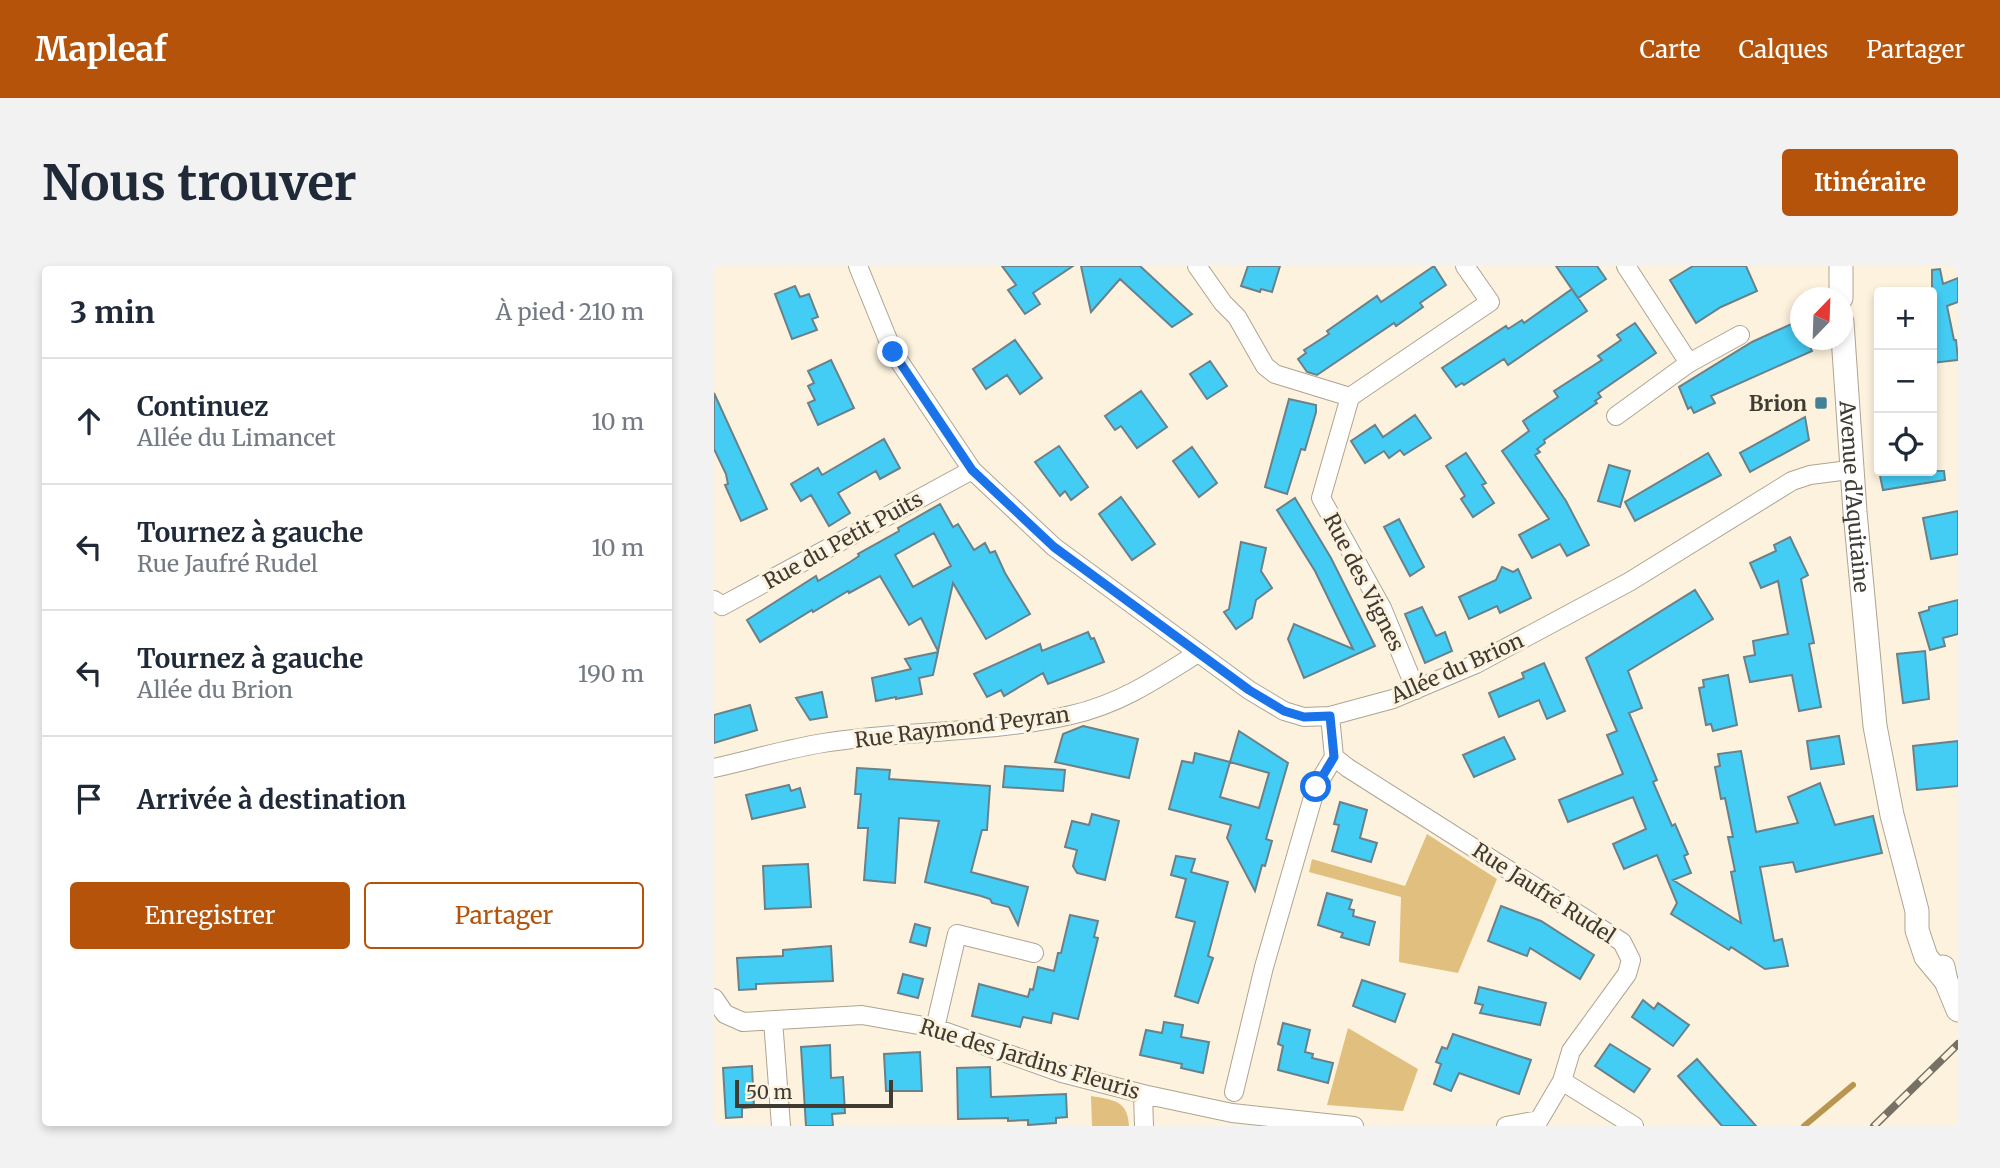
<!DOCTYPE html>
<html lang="fr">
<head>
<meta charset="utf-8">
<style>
	:root { --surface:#fff; --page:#f2f2f3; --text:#1f2937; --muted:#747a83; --line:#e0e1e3; --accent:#b45309 }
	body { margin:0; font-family:Merriweather,serif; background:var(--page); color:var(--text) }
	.controls { position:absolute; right:21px; top:21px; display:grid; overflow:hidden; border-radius:7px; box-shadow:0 4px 10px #0003 }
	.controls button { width:63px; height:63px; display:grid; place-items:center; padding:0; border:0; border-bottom:2px solid var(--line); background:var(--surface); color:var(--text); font:35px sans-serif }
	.compass { position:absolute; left:1076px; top:21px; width:63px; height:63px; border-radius:50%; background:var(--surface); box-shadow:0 4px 10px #0003; rotate:23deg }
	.scale { position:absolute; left:21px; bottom:18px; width:158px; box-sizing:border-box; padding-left:7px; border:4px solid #3f3b33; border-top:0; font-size:19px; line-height:24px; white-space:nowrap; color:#3f3b33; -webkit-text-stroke:5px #fdf2de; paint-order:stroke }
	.stop { position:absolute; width:21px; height:21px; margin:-16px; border:5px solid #1a73e8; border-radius:50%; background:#fff }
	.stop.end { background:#1a73e8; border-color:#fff; box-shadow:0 2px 7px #0008 }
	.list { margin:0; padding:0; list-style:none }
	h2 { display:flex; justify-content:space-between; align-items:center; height:91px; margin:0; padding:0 28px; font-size:30px }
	h2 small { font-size:23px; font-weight:400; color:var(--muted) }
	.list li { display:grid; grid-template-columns:46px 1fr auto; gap:21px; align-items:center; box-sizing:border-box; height:126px; padding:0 28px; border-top:2px solid var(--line) }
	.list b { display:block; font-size:26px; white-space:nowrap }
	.list p { margin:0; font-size:23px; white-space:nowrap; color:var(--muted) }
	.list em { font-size:23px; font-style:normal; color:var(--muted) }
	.actions { display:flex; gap:14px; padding:21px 28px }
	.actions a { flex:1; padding:16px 0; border:2px solid var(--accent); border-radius:7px; text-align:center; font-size:24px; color:var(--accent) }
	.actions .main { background:var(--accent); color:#fff }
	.icon { flex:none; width:38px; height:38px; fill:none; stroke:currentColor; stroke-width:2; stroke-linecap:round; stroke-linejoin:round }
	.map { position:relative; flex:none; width:1244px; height:860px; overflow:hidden; border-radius:7px }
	header { display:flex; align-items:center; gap:42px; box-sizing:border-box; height:98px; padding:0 35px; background:var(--accent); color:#fff }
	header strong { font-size:33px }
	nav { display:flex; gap:38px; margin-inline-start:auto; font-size:24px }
	.intro { display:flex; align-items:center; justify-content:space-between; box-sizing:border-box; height:168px; padding:0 42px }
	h1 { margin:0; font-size:49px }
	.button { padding:18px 32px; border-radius:7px; background:var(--accent); color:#fff; font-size:24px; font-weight:700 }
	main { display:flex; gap:42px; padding:0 42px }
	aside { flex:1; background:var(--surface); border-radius:7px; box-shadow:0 4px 10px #0003 }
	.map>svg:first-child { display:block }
	.green { fill:#e1bf7e }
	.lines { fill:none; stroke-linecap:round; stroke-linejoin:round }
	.stream { stroke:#b99650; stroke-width:6 }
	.building { fill:#43ccf4; stroke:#6a8189; stroke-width:2; fill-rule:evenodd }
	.minor-casing { stroke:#aea491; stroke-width:20 }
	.tertiary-casing { stroke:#aea491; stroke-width:25 }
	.minor { stroke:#fff; stroke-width:18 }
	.tertiary { stroke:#fff; stroke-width:23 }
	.rail-casing { stroke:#777165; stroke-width:8 }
	.rail { stroke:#fdf2de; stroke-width:5; stroke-dasharray:16; stroke-linecap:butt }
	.route { stroke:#1a73e8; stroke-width:9 }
	.poi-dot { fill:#438296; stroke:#fdf2de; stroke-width:2.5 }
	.labels { text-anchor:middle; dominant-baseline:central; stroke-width:6; stroke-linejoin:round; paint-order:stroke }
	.poi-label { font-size:21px; font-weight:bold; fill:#3f3b33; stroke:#fdf2de; text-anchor:end }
	.street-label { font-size:21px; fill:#3f3b33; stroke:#fdf2de }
</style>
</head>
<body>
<header>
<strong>Mapleaf</strong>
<nav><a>Carte</a><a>Calques</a><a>Partager</a></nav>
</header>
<div class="intro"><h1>Nous trouver</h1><a class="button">Itinéraire</a></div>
<main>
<aside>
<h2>3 min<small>À pied · 210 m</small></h2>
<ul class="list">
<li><svg class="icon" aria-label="ahead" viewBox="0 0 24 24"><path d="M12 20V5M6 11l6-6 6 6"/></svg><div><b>Continuez</b><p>Allée du Limancet</p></div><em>10 m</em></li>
<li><svg class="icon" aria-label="left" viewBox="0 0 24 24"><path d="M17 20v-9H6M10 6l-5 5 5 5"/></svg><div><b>Tournez à gauche</b><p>Rue Jaufré Rudel</p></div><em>10 m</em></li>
<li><svg class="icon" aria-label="left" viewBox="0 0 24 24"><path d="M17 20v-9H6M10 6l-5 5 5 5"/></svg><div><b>Tournez à gauche</b><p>Allée du Brion</p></div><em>190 m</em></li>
<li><svg class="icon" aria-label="arrive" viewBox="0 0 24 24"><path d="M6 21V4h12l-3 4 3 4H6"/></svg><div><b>Arrivée à destination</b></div></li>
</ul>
<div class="actions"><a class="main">Enregistrer</a><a>Partager</a></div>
</aside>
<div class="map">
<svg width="1244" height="860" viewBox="0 0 1244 860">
	<rect width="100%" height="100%" fill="#fdf2de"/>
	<path class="green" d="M 713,568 L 783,613 L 744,707 L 685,696 L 687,631 L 595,606 L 598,593 L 691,620 Z
		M 634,762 L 704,803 L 689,845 L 613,839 Z
		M 377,830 C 399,834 414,834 415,860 L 378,860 Z"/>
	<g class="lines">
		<path class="stream" d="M 1090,860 L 1139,819"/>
	</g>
	<path class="building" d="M 288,0 L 359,0 L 319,27 L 326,38 L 311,48 L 294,24 L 302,19 Z
		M 367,0 L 426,0 L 478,48 L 458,61 L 406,13 L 377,46 Z
		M 534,0 L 566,0 L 558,26 L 547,23 L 546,26 L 527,20 Z
		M 720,0 L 732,19 L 706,37 L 709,41 L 682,60 L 680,57 L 603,109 L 593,106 L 584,93 L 592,87 L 590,84 L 615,68 L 613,65 L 663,30 L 667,36 Z
		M 842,0 L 883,0 L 892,13 L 864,32 Z
		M 979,0 L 1032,0 L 1043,25 L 1007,41 L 982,57 L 956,14 Z
		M 1226,3 L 1229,18 L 1244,12 L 1244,36 L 1233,40 L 1240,74 L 1242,74 L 1244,94 L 1218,97 L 1218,4 Z
		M 81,20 L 86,31 L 95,28 L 104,51 L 98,53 L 103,64 L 78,73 L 61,28 Z
		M 858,23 L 873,45 L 794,99 L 790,93 L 750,119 L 748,117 L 742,121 L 728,102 L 792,60 L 794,63 L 808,54 L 810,57 Z
		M 1084,55 L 1087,61 L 1087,74 L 1092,74 L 1098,85 L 997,130 L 1001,137 L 980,147 L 977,141 L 974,143 L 965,121 L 1038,76 Z
		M 921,57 L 942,87 L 884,127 L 887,131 L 881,135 L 883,137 L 830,174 L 831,177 L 823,183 L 826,186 L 821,189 L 852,235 L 875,279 L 853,290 L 846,278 L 818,292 L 805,269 L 835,253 L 788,185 L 815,165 L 809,155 L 844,131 L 840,125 L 888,94 L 884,90 L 907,74 L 903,69 Z
		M 301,74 L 328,112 L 306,128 L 293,109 L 272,123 L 259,103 Z
		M 117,94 L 140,142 L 104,159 L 94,137 L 101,134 L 94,120 L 100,117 L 94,105 Z
		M 496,95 L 513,120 L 493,133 L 476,108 Z
		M 427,125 L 453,161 L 423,182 L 407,160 L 401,164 L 391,150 Z
		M 0,127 L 53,243 L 27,255 L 11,219 L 14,218 L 12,208 L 0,183 Z
		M 575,133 L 602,139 L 602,146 L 591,184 L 587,183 L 573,228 L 551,221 Z
		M 701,149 L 717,172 L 690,189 L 686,184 L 675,192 L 670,185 L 651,197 L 637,175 L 661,159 L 669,171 Z
		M 1091,151 L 1095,174 L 1036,206 L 1026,187 Z
		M 170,173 L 186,202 L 166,213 L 162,205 L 124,227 L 136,247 L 115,260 L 97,229 L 87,235 L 77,218 L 104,202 L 108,209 Z
		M 345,180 L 374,221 L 357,234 L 351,225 L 346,230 L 321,196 Z
		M 478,181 L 503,217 L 485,231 L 459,195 Z
		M 752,187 L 772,217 L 768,219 L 780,237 L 759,251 L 747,233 L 751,230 L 732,200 Z
		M 994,187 L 1007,209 L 921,255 L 911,236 Z
		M 895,199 L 916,205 L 906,241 L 884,235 Z
		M 1165,205 L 1230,205 L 1231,214 L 1169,224 Z
		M 407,231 L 441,278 L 418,294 L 385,248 Z
		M 581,232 L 617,292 L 661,380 L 590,412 L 574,373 L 580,358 L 639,383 L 601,305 L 563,244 Z
		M 226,238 L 239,261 L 244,258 L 260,284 L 271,277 L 276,287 L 281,285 L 291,307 L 316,348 L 272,373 L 239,317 L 224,385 L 207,352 L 195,359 L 166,310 L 135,327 L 134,325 L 99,346 L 98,344 L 46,376 L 33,354 L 102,310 L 104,315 L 136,296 L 145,290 L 144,288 L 185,265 L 184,262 ZM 220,267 L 237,300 L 199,321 L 181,289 Z
		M 1244,245 L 1244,288 L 1217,293 L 1209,252 Z
		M 685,253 L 710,301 L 696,310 L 670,261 Z
		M 1076,271 L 1094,309 L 1087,313 L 1100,377 L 1095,378 L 1107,441 L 1085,445 L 1078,409 L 1036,416 L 1030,391 L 1041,389 L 1039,375 L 1074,368 L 1064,315 L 1047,322 L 1036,297 L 1062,285 L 1060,279 Z
		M 527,276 L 552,282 L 547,305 L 558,322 L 542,334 L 538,352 L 522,363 L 510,346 L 515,343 Z
		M 788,301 L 799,306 L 804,303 L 817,332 L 786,347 L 783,340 L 755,353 L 745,331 L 782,314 Z
		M 981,324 L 999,353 L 914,405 L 928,442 L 915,447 L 943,514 L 939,516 L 958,560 L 961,558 L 974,588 L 970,590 L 977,607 L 959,614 L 1027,657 L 1017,606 L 1021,605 L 1014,571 L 1019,571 L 1011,532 L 1007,533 L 1001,501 L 1006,500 L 1004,488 L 1027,485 L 1042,566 L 1084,557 L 1074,531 L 1106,517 L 1121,559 L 1159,550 L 1168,587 L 1082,606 L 1079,596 L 1046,601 L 1060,675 L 1068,673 L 1074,700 L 1051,703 L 1017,681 L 1015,684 L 957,648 L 963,637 L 943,589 L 910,603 L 899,578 L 932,563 L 919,531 L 854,556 L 845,534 L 909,508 L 893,469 L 903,465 L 872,392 Z
		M 1244,334 L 1244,368 L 1229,372 L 1231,380 L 1216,384 L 1205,347 L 1215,344 L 1215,341 Z
		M 708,341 L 722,370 L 731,366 L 738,385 L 711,397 L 691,348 Z
		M 374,366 L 377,373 L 380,372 L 390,396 L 334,418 L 329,407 L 290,430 L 287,424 L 273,431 L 260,408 L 326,378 L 328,385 Z
		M 1211,385 L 1215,433 L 1189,437 L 1183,388 Z
		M 224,386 L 219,409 L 205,412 L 208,428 L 182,433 L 182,431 L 162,435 L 158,412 L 197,403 L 191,393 Z
		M 830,397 L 851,445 L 833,453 L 825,434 L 785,451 L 775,427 L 810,412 L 808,407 Z
		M 1014,409 L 1023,459 L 999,465 L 997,458 L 992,459 L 985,422 L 990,421 L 989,414 Z
		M 108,426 L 113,451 L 96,454 L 82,432 Z
		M 36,439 L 43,464 L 0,477 L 0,449 Z
		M 369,460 L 424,473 L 415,512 L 341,496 L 349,468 Z
		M 525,465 L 574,497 L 552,573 L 558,575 L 551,600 L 548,599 L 541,625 L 513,572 L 517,559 L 455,543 L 468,495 L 479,497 L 481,487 L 516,496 L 506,531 L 545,542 L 555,507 L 516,496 Z
		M 1125,470 L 1130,498 L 1097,503 L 1093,475 Z
		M 790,471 L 801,493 L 760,511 L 749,489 Z
		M 1244,475 L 1244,520 L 1203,524 L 1199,480 Z
		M 291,500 L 351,504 L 349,525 L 289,521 Z
		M 143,502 L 176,504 L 175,513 L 276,520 L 273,564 L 268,564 L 257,606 L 314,621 L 304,659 L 295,641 L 278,637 L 276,633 L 267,630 L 211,616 L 225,555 L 185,552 L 181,617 L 150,614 L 154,562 L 144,562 L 147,528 L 141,528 Z
		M 75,519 L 77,525 L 86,522 L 91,541 L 38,553 L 32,529 Z
		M 626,536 L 653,544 L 646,572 L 663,577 L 657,596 L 618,585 L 625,559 L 620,558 Z
		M 378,548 L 405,555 L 391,614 L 363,607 L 359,600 L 363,584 L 351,581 L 358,555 L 375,559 Z
		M 462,590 L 481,593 L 477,606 L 514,616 L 494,690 L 499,692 L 484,737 L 461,730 L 481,656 L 462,651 L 472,613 L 457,609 Z
		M 94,598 L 97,641 L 51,643 L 49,600 Z
		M 613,627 L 638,634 L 635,643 L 640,644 L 639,650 L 661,656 L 655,679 L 627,671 L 629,667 L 604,659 Z
		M 787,640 L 827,655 L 880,689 L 866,713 L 816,682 L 813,690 L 774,675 Z
		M 356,649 L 384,655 L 380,671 L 384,672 L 364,753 L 339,747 L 337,757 L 309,751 L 306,761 L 258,750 L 265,718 L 314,731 L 316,723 L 319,724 L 324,701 L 340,705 L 344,687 L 347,687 Z
		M 201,658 L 216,662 L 212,680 L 196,676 Z
		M 117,680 L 119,715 L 42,718 L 42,723 L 25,724 L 23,692 L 69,690 L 69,684 Z
		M 189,708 L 209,713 L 204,732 L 184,727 Z
		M 648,714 L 691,728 L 681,756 L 639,740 Z
		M 765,721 L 832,737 L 826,759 L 766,747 L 769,739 L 761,737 Z
		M 929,734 L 940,743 L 944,737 L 975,759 L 959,780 L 918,751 Z
		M 450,756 L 469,759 L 467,771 L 495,776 L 489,807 L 467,802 L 468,798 L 426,789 L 432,764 L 448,767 Z
		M 569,757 L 596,764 L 591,786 L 599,788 L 598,792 L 619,797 L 614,817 L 564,804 L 569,780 L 564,778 Z
		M 739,768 L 817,794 L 805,828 L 745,807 L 737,825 L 720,818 L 727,798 L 722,796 L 728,781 L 733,783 Z
		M 896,778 L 936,803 L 920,826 L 881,800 Z
		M 116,779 L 117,812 L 129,811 L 131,847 L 118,848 L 119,860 L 92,860 L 87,781 Z
		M 206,786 L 208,825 L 172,825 L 170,788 Z
		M 983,793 L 1042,860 L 1008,860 L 964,810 Z
		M 38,800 L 40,841 L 28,842 L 28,851 L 12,852 L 9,802 Z
		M 276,801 L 277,831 L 352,828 L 353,851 L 342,852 L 342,857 L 314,859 L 314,854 L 294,855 L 294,852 L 244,853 L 243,802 Z"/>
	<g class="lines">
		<g class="minor-casing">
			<path id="minor" d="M 144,0 L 179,86 L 258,204 L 340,281 L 535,424 L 570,445 L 590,451 L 616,450 L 679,433 L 762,398 L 915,316 L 1078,215 L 1096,209 L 1127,205
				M 483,0 L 509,37 L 523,51 L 551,100 L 561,108 L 636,131
				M 975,97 L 1026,69
				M 902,150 L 975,97 L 912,0
				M 0,334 L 8,340 L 258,204
				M 702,424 L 668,342 L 607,232 L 636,131 L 776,36 L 751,0
				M 616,450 L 620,491 L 634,502 L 908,676 L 917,694 L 913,708 L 857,785 L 848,815 L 825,854 L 792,860
				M 0,502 C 36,494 72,483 109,477 C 191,464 275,468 357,449 C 406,438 443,413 484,387
				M 0,732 L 11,748 L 29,756 L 148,749 L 221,762 L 348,807 L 429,828 L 518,847 L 640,860
				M 59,754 L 67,860
				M 221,762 L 243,668 L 320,687
				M 848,815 L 920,860
				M 520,826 L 550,701 L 602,521 L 620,491
				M 429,828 L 430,860"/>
		</g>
		<g class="tertiary-casing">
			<g id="tertiary">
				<path d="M 1127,0 L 1127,32"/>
				<path id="s1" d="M 1128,56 L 1141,246 L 1161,460 L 1178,549 L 1203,645 L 1203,664 L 1212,691 L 1232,715"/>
				<path d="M 1229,701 L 1232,715 L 1244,744"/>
			</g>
		</g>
		<use href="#minor" class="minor"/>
		<use href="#tertiary" class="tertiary"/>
		<g class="rail-casing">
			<path id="rail" d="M 1160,860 L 1244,778"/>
		</g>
		<use href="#rail" class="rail"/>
	</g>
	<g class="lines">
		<path class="route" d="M 179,86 L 258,204 L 340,281 L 535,424 L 570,445 L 590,451 L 616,450 L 620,491 L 602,521"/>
	</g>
	<rect class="poi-dot" x="1100" y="130" width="14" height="14" rx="3.5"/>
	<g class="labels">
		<g class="poi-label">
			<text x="1093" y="137">Brion</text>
		</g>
		<g class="street-label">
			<text stroke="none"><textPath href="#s1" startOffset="175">Avenue d'Aquitaine</textPath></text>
			<text transform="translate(129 274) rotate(-29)">Rue du Petit Puits</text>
			<text transform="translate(650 316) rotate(63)">Rue des Vignes</text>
			<text transform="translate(743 402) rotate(-24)">Allée du Brion</text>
			<text transform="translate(248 461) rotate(-7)">Rue Raymond Peyran</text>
			<text transform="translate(830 627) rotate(33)">Rue Jaufré Rudel</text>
			<text transform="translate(316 793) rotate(17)">Rue des Jardins Fleuris</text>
		</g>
	</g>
</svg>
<div class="controls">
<button>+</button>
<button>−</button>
<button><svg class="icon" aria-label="locate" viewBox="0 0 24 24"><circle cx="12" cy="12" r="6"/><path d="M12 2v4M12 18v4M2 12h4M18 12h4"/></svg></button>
</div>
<svg class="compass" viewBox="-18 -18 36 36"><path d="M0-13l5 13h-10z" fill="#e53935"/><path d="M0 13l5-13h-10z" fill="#747a83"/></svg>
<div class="scale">50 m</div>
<div class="stop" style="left:602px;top:521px"></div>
<div class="stop end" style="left:179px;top:86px"></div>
</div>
</main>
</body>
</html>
